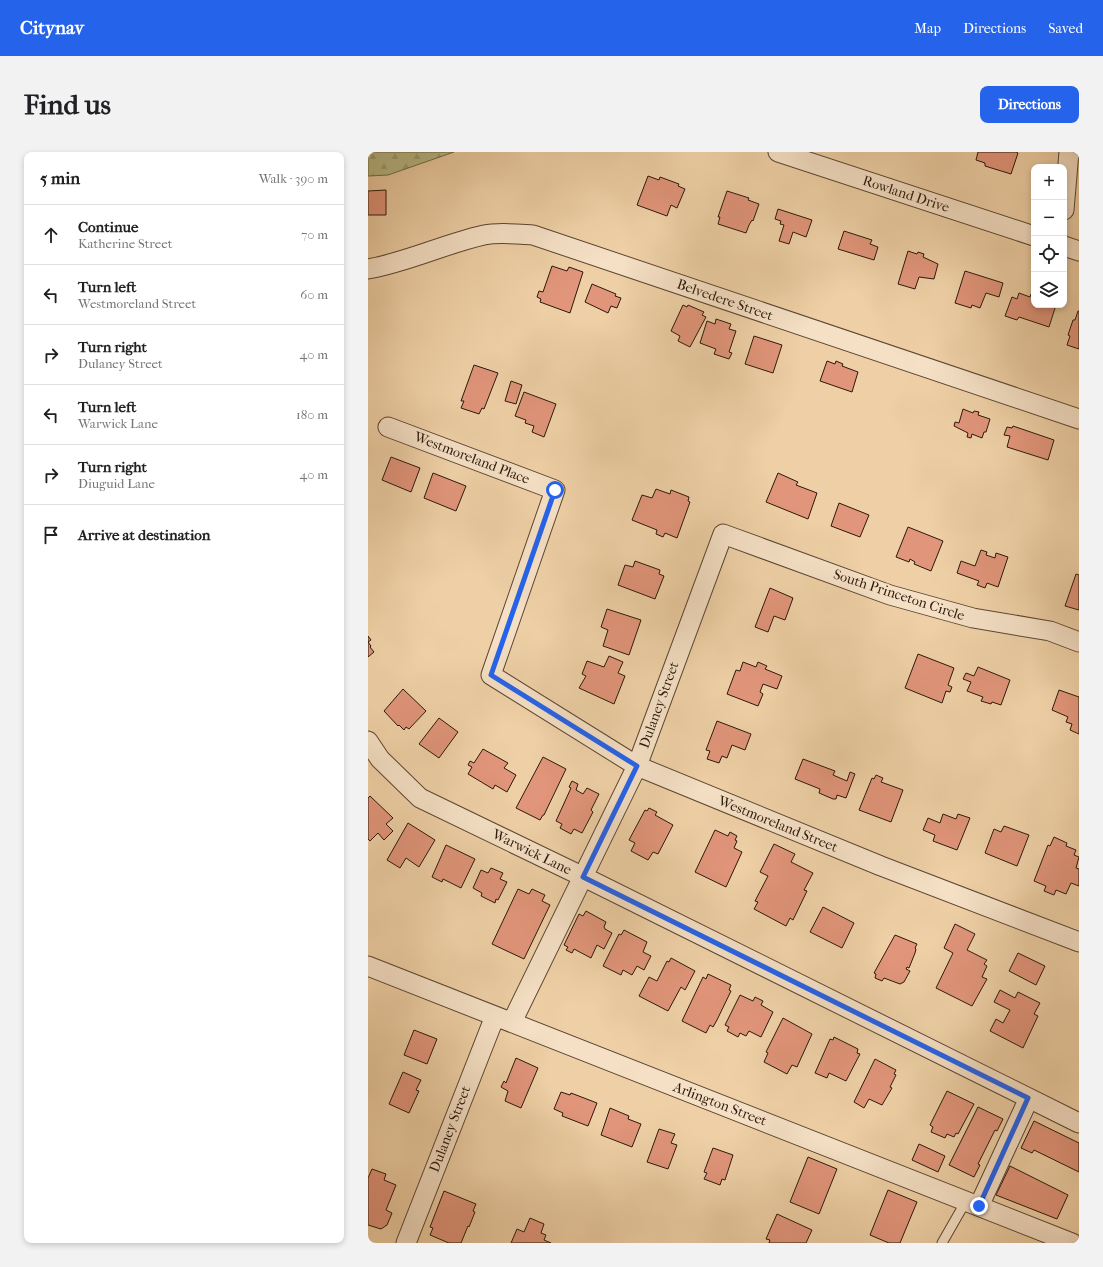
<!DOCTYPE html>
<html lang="en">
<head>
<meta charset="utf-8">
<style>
	:root { --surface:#fff; --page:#f2f2f2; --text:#202124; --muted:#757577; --line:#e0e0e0; --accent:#2563eb }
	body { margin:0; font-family:"IM FELL French Canon",serif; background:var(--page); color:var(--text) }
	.controls { position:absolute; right:12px; top:12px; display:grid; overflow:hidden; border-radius:8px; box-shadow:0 2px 6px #0003 }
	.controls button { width:36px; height:36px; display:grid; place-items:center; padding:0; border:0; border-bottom:1px solid var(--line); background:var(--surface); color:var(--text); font:20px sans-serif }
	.stop { position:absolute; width:12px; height:12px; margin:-9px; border:3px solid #2563eb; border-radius:50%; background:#fff }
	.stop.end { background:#2563eb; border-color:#fff; box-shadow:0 1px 4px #0008 }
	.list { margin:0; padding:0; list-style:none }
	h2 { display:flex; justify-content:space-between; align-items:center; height:52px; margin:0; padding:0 16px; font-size:17px }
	h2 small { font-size:13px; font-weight:400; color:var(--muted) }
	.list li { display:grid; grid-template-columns:26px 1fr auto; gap:12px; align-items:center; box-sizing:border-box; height:60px; padding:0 16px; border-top:1px solid var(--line) }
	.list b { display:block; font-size:15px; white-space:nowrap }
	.list p { margin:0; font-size:13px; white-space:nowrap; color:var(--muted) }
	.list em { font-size:13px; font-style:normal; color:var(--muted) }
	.icon { flex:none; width:22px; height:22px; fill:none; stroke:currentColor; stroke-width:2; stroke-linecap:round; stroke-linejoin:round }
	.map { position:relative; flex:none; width:711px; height:1091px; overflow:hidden; border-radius:8px }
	header { display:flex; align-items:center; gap:24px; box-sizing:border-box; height:56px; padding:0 20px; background:var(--accent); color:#fff }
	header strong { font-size:19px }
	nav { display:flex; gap:22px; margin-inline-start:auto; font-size:14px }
	.intro { display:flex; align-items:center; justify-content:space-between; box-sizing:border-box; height:96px; padding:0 24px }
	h1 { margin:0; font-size:28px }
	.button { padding:10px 18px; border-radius:8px; background:var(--accent); color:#fff; font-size:14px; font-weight:700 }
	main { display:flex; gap:24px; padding:0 24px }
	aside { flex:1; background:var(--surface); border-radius:8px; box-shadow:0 2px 6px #0003 }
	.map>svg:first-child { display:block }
	.forest { fill:url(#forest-firs); stroke:#726a4a }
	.building { fill:#e1957a; stroke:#2b180c }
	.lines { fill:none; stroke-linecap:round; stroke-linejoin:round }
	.lane-casing { stroke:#5c4632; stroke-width:11 }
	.street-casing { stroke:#5c4632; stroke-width:21 }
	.lane { stroke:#f5e0c5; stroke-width:9 }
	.street { stroke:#f5e0c5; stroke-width:19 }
	.route { stroke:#2563eb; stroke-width:5 }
	.labels { text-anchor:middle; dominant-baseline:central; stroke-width:4; stroke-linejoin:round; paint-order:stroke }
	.street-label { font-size:14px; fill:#2b180c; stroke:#f5e0c5 }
</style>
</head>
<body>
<header>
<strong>Citynav</strong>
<nav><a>Map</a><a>Directions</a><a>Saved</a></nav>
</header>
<div class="intro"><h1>Find us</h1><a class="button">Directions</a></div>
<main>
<aside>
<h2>5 min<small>Walk · 390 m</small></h2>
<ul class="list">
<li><svg class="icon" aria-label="ahead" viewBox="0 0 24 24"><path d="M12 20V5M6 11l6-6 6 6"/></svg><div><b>Continue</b><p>Katherine Street</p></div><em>70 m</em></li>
<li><svg class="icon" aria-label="left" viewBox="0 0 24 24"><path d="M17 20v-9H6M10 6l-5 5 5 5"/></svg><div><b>Turn left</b><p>Westmoreland Street</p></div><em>60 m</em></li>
<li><svg class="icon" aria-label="right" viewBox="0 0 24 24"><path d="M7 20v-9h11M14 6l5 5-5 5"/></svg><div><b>Turn right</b><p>Dulaney Street</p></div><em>40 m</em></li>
<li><svg class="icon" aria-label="left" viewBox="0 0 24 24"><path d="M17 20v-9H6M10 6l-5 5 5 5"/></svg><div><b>Turn left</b><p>Warwick Lane</p></div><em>180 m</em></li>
<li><svg class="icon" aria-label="right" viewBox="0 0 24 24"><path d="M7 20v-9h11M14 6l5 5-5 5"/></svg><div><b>Turn right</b><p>Diuguid Lane</p></div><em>40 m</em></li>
<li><svg class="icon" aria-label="arrive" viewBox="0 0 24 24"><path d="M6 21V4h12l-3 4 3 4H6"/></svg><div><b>Arrive at destination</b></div></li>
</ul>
</aside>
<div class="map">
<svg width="711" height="1091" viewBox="0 0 711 1091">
	<defs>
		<pattern id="forest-firs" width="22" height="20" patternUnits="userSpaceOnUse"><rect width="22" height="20" fill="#b9bb87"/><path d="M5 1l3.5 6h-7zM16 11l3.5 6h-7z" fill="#9fa073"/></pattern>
	</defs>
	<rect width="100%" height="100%" fill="#efd0a6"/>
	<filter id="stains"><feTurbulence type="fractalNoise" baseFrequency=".005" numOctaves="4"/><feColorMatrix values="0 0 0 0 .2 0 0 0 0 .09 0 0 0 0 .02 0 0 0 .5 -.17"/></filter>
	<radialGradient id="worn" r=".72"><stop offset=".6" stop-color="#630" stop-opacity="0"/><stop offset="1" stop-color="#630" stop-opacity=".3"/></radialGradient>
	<path class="forest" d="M 0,0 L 86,0 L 20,23 L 0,24 Z"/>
	<path class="building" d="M 610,0 L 648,0 L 650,1 L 643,22 L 617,14 L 617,11 L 608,8 Z
		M 280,24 L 291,28 L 292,25 L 311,32 L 310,34 L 317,37 L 309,56 L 303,53 L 299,64 L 269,53 Z
		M 18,38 L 18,63 L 0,63 L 0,39 Z
		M 359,39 L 381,46 L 380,48 L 391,52 L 385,69 L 384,68 L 381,73 L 378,81 L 350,72 L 352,65 L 350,65 Z
		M 410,57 L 444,68 L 438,85 L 425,80 L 421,92 L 411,89 L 416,73 L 412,72 L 413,69 L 407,67 Z
		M 476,79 L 504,88 L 502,92 L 510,95 L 506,108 L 470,97 Z
		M 540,99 L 549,102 L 550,100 L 556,102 L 555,105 L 570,112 L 566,127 L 551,125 L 547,137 L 530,132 Z
		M 184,114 L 199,119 L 201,115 L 215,120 L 202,161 L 172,150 L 173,147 L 169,145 L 171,139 L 175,140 Z
		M 597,119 L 635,131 L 631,145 L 618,141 L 612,156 L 604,153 L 603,156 L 587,151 Z
		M 224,132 L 248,142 L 247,144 L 253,146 L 249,156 L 243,154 L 240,161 L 217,150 Z
		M 651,141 L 662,145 L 663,142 L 666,143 L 666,153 L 688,153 L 681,175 L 651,165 L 649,168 L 637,164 L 644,145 L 649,147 Z
		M 315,153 L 319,155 L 320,153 L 336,160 L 334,163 L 338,165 L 322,195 L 310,189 L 312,184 L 303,179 Z
		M 710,159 L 711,159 L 711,197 L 699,193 L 702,184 L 700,183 L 705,168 L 707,168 Z
		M 348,167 L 363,172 L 361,177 L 368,179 L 361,200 L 364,201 L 361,207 L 346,202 L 348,197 L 332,191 L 339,169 L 347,172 Z
		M 386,184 L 414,193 L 405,221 L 377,212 Z
		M 459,209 L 467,212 L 468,209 L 475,212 L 474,214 L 490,220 L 484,240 L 452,229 Z
		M 106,213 L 130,221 L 116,257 L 114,256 L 111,262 L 93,256 L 96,249 L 93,249 Z
		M 143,229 L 154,233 L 148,252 L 137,249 Z
		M 156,240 L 188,252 L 176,285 L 164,280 L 166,274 L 157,271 L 158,268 L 147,264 Z
		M 595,257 L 605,261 L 606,259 L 611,260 L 610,263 L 622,267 L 618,280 L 616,280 L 614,286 L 604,282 L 603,286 L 599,285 L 600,281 L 586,274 L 587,270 L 591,271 Z
		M 645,274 L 686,288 L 680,308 L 639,295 L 642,284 L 636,283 L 639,275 L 644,276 Z
		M 23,305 L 52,316 L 43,340 L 14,328 Z
		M 65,321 L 98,334 L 88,359 L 56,346 Z
		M 410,321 L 430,330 L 428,333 L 449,341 L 440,367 L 398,350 Z
		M 288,337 L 302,342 L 303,338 L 321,345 L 320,349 L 322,350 L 309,386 L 297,381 L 295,385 L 288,382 L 289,378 L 264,368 L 274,343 L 284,346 Z
		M 471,351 L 501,363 L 492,385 L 463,374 Z
		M 540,375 L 575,389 L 563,419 L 546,412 L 547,410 L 542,407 L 541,410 L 528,405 Z
		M 613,398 L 619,400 L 618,403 L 627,406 L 628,401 L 640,405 L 630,435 L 619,431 L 617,436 L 609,433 L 611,429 L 589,421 L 593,409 L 607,414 Z
		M 267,409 L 292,418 L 291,422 L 296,424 L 287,447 L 250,433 L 257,413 L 265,415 Z
		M 708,422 L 711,423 L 711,458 L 697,454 Z
		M 402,436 L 425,446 L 417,468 L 406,464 L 400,480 L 387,475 Z
		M 239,457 L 273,468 L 261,503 L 235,494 L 240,478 L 233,475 Z
		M 0,484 L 3,488 L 0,490 L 3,494 L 2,495 L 6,500 L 0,505 Z
		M 550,502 L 586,516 L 580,533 L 584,535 L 582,540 L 578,539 L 574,551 L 537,536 Z
		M 241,504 L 255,510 L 250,521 L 257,524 L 246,552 L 211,536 L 218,524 L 214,522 L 219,509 L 236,515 Z
		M 375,510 L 388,515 L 390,510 L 399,514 L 397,517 L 414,524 L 409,537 L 395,532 L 392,540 L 395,542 L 390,554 L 359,542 L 368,518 L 372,519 Z
		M 610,515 L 642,528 L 633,553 L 624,550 L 623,552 L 613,549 L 615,545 L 599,539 L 603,530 L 595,527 L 598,521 L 606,524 Z
		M 35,537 L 58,559 L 41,577 L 38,575 L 36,578 L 31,573 L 30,574 L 16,559 Z
		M 691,538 L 711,545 L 711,582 L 702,578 L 704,572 L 698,570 L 700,565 L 698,564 L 684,558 Z
		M 71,566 L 90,580 L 71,606 L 51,592 Z
		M 349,569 L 383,582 L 377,598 L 364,593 L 359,606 L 354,604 L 351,611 L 339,607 L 342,599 L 338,598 Z
		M 115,597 L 140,611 L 136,616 L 148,623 L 139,640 L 127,633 L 125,637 L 100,622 L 104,615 L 100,613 L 102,609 L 106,611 Z
		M 175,605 L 198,617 L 176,663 L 175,663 L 172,668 L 148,656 Z
		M 435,607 L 467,619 L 465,623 L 479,629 L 482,620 L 487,622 L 478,646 L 469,643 L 468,647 L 465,647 L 451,641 L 452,637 L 427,627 Z
		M 508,623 L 515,626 L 513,630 L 535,638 L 523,670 L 491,658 L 504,626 L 506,627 Z
		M 204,629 L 210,632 L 208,638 L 215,642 L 219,636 L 231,642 L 223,658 L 225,660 L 214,681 L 206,677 L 203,682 L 192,676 L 194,672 L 188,669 L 203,636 L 201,635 Z
		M 2,644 L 25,666 L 18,672 L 25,679 L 16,688 L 10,681 L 2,689 L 0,687 L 0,646 Z
		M 281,656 L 289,660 L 287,663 L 305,673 L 290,702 L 285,700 L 280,708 L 263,699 L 267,691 L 261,688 L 277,658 L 279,659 Z
		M 575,662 L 588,667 L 590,662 L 602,666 L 589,698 L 565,689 L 567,683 L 555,678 L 560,666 L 572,671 Z
		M 40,671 L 67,688 L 51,715 L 38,706 L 32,716 L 19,708 Z
		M 636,674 L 661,683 L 649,714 L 617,701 L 626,677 L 633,680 Z
		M 347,678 L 360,684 L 362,680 L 369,684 L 367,688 L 369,689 L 366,696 L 374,700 L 358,735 L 327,720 Z
		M 686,685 L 699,691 L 698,694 L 708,698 L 706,703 L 711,705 L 708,716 L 711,717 L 711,734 L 703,731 L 698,742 L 688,738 L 686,743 L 676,739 L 678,734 L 666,729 L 680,693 L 682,694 Z
		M 406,692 L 427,702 L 423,710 L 445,721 L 436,738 L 439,739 L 425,768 L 422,766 L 418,774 L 386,757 L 390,750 L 387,749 L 400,724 L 392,720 Z
		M 78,693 L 107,707 L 93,736 L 75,727 L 74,730 L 64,725 Z
		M 123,716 L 135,721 L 132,727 L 139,730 L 130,748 L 128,747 L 127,751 L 113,744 L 114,741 L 105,736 L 113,718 L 120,721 Z
		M 150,737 L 161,742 L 164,737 L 177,743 L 174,749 L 182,753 L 156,807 L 124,792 Z
		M 455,755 L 486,771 L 474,796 L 442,780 Z
		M 218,759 L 238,770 L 236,775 L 237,777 L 244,781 L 236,797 L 229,793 L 223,806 L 206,797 L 204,801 L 198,798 L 200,795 L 196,793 L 211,762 L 215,764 Z
		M 587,772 L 607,782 L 599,798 L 619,808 L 616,812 L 619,814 L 614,825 L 619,827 L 604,854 L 568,836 L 585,801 L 576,796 Z
		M 256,778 L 279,790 L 275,800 L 283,804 L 276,818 L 269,814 L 264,823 L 255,818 L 253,823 L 235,814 L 251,782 L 253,783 Z
		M 527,783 L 549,792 L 547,796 L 548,797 L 547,801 L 541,816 L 539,815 L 538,817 L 542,819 L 536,830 L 532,832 L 516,826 L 514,829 L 507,826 L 508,822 L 506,821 Z
		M 650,801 L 677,814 L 668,833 L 641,819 Z
		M 303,806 L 327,819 L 317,838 L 313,835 L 300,859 L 271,844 L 281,825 L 289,829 L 299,809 L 301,810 Z
		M 340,822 L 363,833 L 361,838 L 363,839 L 349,868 L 345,875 L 342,873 L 338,881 L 314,869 L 335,825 L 338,827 Z
		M 632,838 L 647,846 L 650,840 L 672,851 L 666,862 L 670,864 L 655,896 L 622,879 L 628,867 L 635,871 L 642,858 L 626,850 Z
		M 372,843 L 385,849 L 387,845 L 395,849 L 393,853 L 405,860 L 393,885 L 381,879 L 378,884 L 372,881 L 370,885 L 359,879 L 361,875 L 357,873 Z
		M 415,866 L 444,882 L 429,915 L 424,913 L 419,922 L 396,910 L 400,901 L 398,900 Z
		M 46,878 L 69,887 L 59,912 L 36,903 Z
		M 466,885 L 490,897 L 489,901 L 492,902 L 478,929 L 461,921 L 459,926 L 447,921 L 462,887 L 465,888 Z
		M 148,906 L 170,916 L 153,956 L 137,949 L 140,939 L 133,935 L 136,929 L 138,931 Z
		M 507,907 L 528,918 L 526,922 L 528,923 L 522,935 L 524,936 L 514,953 L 501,947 L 496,956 L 486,950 Z
		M 35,920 L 53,928 L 48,938 L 51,939 L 41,961 L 21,952 Z
		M 579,939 L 606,952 L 590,982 L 588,981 L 586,985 L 579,982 L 577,986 L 563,980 L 565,975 L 562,973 Z
		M 193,940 L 202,943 L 203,941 L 229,951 L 220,974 L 194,964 L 195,961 L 186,957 Z
		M 610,955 L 635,967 L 629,979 L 627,978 L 610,1012 L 612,1013 L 606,1025 L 581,1013 Z
		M 242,956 L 261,964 L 260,967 L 273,972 L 264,995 L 233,983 Z
		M 666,969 L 711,991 L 711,1020 L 666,998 L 664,1001 L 653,996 Z
		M 291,977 L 307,982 L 303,991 L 309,993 L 300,1017 L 279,1010 Z
		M 551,992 L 577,1004 L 570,1020 L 544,1008 Z
		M 345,996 L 365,1003 L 357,1028 L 354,1027 L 352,1033 L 336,1027 L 339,1021 L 336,1020 Z
		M 440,1005 L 469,1017 L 451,1062 L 422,1050 Z
		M 642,1014 L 700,1043 L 689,1067 L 628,1043 Z
		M 4,1017 L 18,1022 L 16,1028 L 28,1033 L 18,1058 L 24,1061 L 19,1073 L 13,1077 L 0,1073 L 0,1026 Z
		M 520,1038 L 549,1050 L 532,1091 L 521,1091 L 502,1083 Z
		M 76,1039 L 108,1052 L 105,1059 L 107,1060 L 101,1075 L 100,1074 L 93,1091 L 81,1091 L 62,1083 L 65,1076 L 62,1075 Z
		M 409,1062 L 444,1078 L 438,1091 L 401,1091 L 402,1088 L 398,1087 Z
		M 162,1066 L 176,1072 L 173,1081 L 178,1083 L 176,1088 L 183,1091 L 143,1091 L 149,1077 L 156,1080 Z"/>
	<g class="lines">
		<g class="lane-casing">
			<path id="lane" d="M 574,1091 L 598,1049"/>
		</g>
		<g class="street-casing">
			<path id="street" d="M 410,0 L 666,84
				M 696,58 L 701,0
				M 696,94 L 711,99
				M 0,117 C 40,110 76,92 116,83 C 131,80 149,82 165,83 L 711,267
				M 20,275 L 187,338 L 123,523 L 269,614 L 513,714 L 711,790
				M 0,589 L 12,607 L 52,646 L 226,730 L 711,971
				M 0,814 L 704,1091
				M 144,870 L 269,614 L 355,382 L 522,443 L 605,466 L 682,479 L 711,490
				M 611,1054 L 661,946
				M 38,1091 L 127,864"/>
		</g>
		<use href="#lane" class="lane"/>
		<use href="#street" class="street"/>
	</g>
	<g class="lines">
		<path class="route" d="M 187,338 L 123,523 L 269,614 L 215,725 L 660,946 L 611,1054"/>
	</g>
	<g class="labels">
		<g class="street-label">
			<text transform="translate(538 42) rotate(18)">Rowland Drive</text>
			<text transform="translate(357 148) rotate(19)">Belvedere Street</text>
			<text transform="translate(104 306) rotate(21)">Westmoreland Place</text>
			<text transform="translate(531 443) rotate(18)">South Princeton Circle</text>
			<text transform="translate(291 553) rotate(-70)">Dulaney Street</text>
			<text transform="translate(410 672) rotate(22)">Westmoreland Street</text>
			<text transform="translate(164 700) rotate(26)">Warwick Lane</text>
			<text transform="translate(352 952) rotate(21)">Arlington Street</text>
			<text transform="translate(82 977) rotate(-69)">Dulaney Street</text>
		</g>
	</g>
	<rect width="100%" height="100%" filter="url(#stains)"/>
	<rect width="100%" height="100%" fill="url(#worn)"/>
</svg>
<div class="controls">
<button>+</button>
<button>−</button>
<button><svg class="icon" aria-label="locate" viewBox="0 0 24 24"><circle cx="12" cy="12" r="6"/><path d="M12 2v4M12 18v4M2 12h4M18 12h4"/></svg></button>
<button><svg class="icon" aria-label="layers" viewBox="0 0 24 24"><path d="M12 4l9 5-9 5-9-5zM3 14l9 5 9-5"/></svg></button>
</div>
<div class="stop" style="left:187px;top:338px"></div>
<div class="stop end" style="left:611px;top:1054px"></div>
</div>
</main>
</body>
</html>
